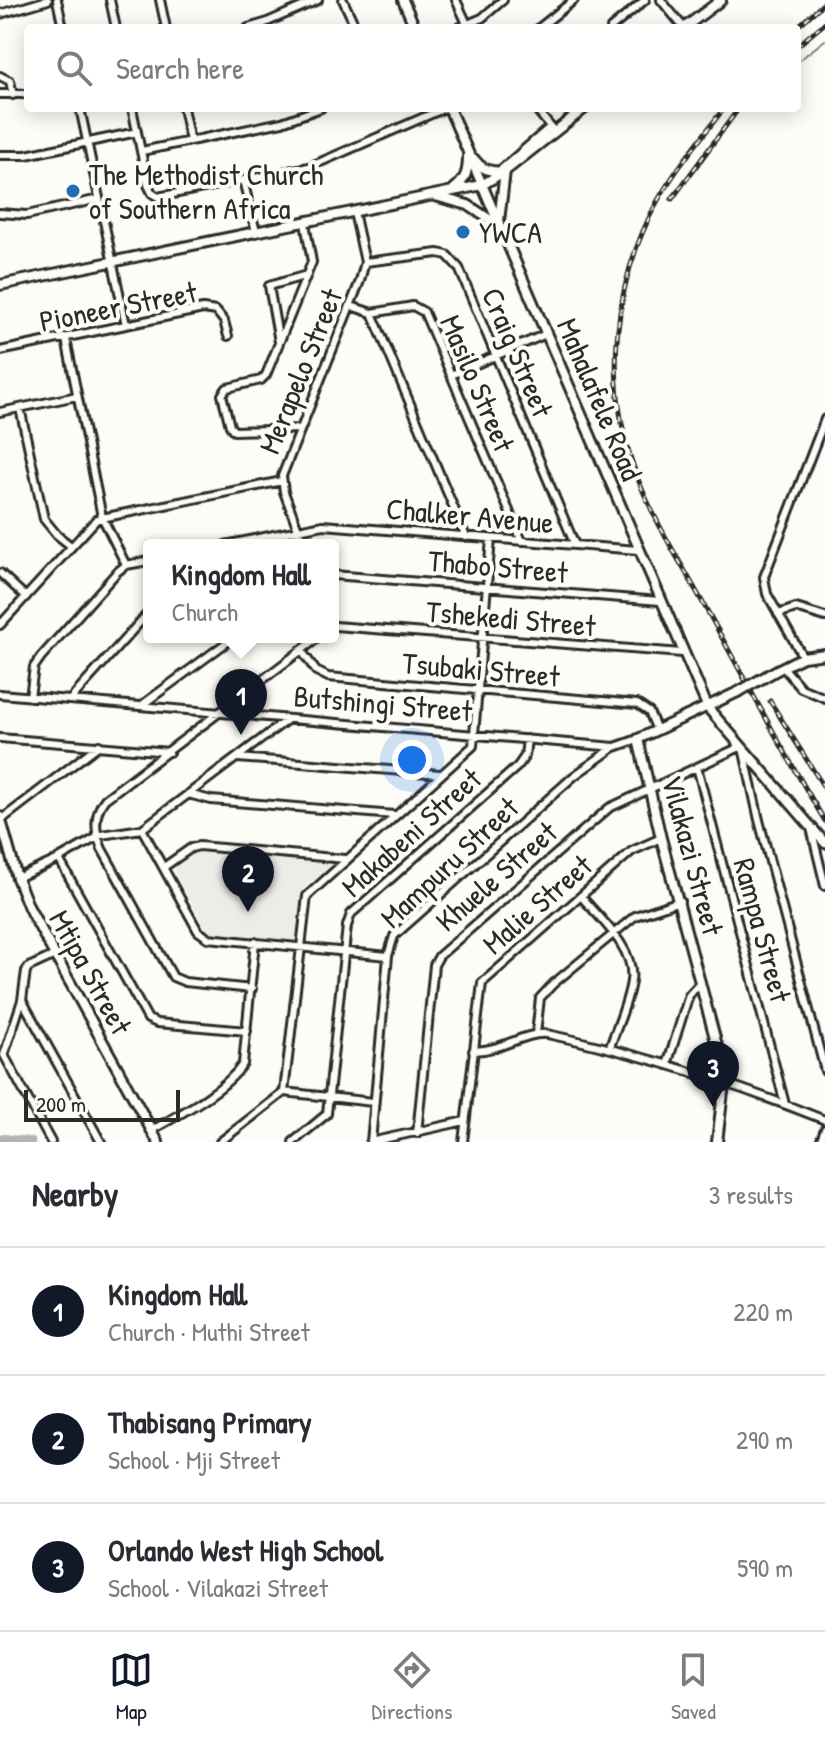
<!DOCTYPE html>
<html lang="en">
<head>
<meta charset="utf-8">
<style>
	:root { --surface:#fff; --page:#f2f2f3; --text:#2b2b33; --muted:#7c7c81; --line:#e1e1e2; --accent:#111827 }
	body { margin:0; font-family:"Patrick Hand",sans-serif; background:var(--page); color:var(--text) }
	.scale { position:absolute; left:24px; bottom:20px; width:156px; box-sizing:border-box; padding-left:8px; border:4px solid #2b2b2b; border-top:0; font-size:22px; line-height:28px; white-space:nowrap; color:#2b2b2b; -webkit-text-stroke:6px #fdfcf7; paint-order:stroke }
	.you { position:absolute; left:412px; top:760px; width:28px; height:28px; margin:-20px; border:6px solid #fff; border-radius:50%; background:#1a73e8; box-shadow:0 0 0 12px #1a73e833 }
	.badge { display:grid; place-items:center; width:52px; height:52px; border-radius:50%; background:var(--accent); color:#fff; font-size:26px; font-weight:700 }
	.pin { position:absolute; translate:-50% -66px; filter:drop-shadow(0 2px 4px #0008) }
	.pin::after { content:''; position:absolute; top:42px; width:28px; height:24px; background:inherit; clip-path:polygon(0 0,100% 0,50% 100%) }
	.popup { position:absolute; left:143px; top:539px; width:196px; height:104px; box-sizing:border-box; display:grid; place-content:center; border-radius:8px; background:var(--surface); filter:drop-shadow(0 2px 6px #0005); font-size:26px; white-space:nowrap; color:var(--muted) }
	.popup b { font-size:30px; color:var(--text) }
	.popup::after { content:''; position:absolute; left:50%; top:100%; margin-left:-16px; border:16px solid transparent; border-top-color:var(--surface) }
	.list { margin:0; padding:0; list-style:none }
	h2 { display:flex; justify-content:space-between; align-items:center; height:104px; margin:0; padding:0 32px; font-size:34px }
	h2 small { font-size:26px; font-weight:400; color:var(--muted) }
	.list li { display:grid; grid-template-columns:52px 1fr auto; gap:24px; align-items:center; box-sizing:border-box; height:128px; padding:0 32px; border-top:2px solid var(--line) }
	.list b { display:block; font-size:30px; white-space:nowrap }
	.list p { margin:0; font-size:26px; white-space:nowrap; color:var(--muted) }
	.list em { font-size:26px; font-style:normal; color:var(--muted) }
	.icon { flex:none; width:44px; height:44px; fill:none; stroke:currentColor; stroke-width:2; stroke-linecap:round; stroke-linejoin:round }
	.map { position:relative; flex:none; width:825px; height:1142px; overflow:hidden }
	.search { position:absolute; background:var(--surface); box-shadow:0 4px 20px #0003; left:24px; right:24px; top:24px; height:88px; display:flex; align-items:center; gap:20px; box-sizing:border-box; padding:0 28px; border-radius:8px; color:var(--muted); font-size:30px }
	.sheet { height:488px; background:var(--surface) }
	nav { display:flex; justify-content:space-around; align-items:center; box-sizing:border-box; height:112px; border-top:2px solid var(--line); background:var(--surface); font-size:22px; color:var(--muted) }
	nav a { display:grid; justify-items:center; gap:4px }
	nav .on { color:var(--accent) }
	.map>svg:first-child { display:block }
	.built { fill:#edece8 }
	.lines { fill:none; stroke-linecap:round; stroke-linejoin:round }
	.stream { stroke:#7e7d7b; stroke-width:2 }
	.river { stroke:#b5b4b1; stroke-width:9 }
	.street-casing { stroke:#2b2b2b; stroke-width:12 }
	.secondary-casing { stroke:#2b2b2b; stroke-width:14 }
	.street { stroke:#fdfcf7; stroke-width:6 }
	.secondary { stroke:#fdfcf7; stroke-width:8 }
	.rail-casing { stroke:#2b2b2b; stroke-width:5 }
	.rail { stroke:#fdfcf7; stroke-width:2; stroke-dasharray:6; stroke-linecap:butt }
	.secondary-bridge-casing { stroke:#2b2b2b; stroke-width:14; stroke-linecap:butt }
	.secondary-bridge { stroke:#fdfcf7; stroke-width:8 }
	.poi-dot { fill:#1f6fb2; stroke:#fdfcf7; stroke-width:3 }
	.labels { text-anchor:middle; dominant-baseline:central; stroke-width:8; stroke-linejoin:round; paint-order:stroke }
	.poi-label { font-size:30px; fill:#2b2b2b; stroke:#fdfcf7; text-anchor:start }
	.street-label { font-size:30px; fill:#2b2b2b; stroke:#fdfcf7 }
</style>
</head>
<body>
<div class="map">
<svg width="825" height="1142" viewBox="0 0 825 1142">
	<rect width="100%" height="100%" fill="#fdfcf7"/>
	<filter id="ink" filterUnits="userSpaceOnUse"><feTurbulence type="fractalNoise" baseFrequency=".0125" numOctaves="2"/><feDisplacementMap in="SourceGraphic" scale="16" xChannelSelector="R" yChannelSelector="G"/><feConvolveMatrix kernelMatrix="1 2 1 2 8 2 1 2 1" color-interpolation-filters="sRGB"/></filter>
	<g filter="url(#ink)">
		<path class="built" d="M 196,850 L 328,860 L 331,866 L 302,890 L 297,939 L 291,943 L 208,934 L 174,871 L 175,867 Z"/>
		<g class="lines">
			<path class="stream" d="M 797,62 L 825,40"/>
			<path class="river" d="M 0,1138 L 31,1142"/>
			<g class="street-casing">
				<path id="street" d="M 57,0 L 63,28
					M 110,0 L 116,28
					M 160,0 L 166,28
					M 343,0 L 356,28
					M 456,0 L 467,24
					M 661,0 L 684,28
					M 0,14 L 48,0
					M 248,28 L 265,23 L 318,0
					M 458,28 L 482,18 L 503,0
					M 539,28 L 574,0
					M 611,28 L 645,0
					M 0,76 L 10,81 L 13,95
					M 0,94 L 28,94
					M 80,108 L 126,325
					M 132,108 L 148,185 L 152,193 L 158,197 L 309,167 L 445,108
					M 183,108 L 190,141
					M 535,108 L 553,130
					M 142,151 L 282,122 L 321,108
					M 0,155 L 26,155 L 137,132
					M 498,172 L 550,127
					M 243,180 L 256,232
					M 0,213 L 27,215 L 99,199
					M 365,262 L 438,253 L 447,255 L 459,268 L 575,545
					M 351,306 L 372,313 L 413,306 L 424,312 L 522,541
					M 372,313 L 466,537
					M 66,339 L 102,517 L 126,565
					M 279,342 L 269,286 L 307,275
					M 0,351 L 203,309 L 216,311 L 224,321 L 228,336
					M 451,375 L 546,334
					M 20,408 L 44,519 L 57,535 L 71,546
					M 0,412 L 77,396
					M 300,429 L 234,431 L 230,426 L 222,395 L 227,388 L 261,380 L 266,375 L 312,262 L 305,223
					M 225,545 L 323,525 L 638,550
					M 304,545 L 284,492 L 282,476 L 360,281 L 365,262 L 354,212
					M 0,573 L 26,597
					M 333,575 L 660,601
					M 778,614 L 796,608 L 825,617
					M 0,625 L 97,519 L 282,481
					M 335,626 L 682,653
					M 301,650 L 316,671 L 328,677 L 637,704 L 649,712 L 657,730
					M 803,657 L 767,594 L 764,577 L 825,419
					M 783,667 L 801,688 L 825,698
					M 0,694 L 615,747 L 638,739
					M 30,697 L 34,667 L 41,657 L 117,572 L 126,565 L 149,561
					M 70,700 L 149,612
					M 142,705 L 234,637
					M 0,738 L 169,752
					M 744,752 L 759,820 L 825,1071
					M 238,758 L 440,774
					M 697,767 L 785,1104
					M 188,794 L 211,800 L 394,815
					M 1,820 L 99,745
					M 811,828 L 825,886
					M 142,829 L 198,931 L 208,938 L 388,956
					M 59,859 L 148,1019 L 157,1023 L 247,1031
					M 164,867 L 191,848 L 199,846 L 345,859
					M 17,878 L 59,859 L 101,835 L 142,829 L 288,719
					M 581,896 C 599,918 636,949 631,981 C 628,1003 617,1026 610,1047
					M 252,989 L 185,982 L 173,977 L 102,849 C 95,833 93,814 105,799 L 319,637
					M 22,1000 L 101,1142
					M 536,1034 L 540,998 L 553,984 L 635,916 L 680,901
					M 473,1051 C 502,1051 523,1032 547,1034 C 642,1054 735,1084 825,1120
					M 667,1065 L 689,995 L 701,982
					M 284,1092 L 373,1102
					M 152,1130 C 180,1114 225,1091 243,1064 L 255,942
					M 417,1133 L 434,965 L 439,956 L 609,808 L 740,747
					M 51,1142 L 4,1055 L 22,1000 L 26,971 L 29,967 L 55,955
					M 220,1142 L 284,1092 L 307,896 L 473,746 L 491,539
					M 293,1142 L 327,1114 L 347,926 L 351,914 L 518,766 L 525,756 L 527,739
					M 370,1142 L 465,1121
					M 371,1142 L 388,956 L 394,936 L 574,776 L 613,748
					M 463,1142 L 482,983 L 632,851 L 661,838
					M 820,1142 L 825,1129"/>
			</g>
			<g class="secondary-casing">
				<path id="secondary" d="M 403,0 L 415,28
					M 684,28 L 721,0
					M 449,108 L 708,708 L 825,843
					M 474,159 C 482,170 492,173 505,171 L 499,221
					M 454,189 C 466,180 468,171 468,156
					M 435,196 L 468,205 L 498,225
					M 0,285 L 482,185 L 505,171 L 585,108
					M 777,670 L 803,657 L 825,654
					M 0,817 L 17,878 L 29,908 L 158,1142
					M 717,1142 L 725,1075 L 661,838 L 638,739 L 740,691"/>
			</g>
			<use href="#street" class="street"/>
			<use href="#secondary" class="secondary"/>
			<g class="rail-casing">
				<path id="rail" d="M 796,28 L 825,2
					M 797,46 L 825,23
					M 724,108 C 701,139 676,168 657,202 C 613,284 603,382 635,471 C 652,518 680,561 704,605 C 744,677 782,751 825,821
					M 672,199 L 739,108
					M 770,701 L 825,789"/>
			</g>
			<use href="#rail" class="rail"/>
			<g class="secondary-bridge-casing">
				<path id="secondary-bridge" d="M 740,691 L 777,670"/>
			</g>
			<use href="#secondary-bridge" class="secondary-bridge"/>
		</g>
	</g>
	<g class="poi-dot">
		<circle cx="73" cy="191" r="8"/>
		<circle cx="463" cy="232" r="8"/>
	</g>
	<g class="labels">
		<g class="poi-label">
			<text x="89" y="174">The Methodist Church<tspan x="89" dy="34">of Southern Africa</tspan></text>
			<text x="479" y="232">YWCA</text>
		</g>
		<g class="street-label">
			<text transform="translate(118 306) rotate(-11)">Pioneer Street</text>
			<text transform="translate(518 352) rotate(67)">Craig Street</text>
			<text transform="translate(300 371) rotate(-68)">Merapelo Street</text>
			<text transform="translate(478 383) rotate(67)">Masilo Street</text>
			<text transform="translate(600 399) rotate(67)">Mahalafele Road</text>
			<text transform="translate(470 515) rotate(5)">Chalker Avenue</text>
			<text transform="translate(498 566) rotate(5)">Thabo Street</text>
			<text transform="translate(511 618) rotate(5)">Tshekedi Street</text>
			<text transform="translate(481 669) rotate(5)">Tsubaki Street</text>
			<text transform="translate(383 703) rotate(5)">Butshingi Street</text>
			<text transform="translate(411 832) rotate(-42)">Makabeni Street</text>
			<text transform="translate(693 855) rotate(75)">Vilakazi Street</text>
			<text transform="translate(449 862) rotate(-43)">Mampuru Street</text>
			<text transform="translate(496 876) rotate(-41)">Khuele Street</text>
			<text transform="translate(537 904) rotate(-41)">Malie Street</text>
			<text transform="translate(763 930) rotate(75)">Rampa Street</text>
			<text transform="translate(91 972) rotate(61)">Mtipa Street</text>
		</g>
	</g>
</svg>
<div class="scale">200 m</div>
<div class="you"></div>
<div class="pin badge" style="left:241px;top:735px">1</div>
<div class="popup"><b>Kingdom Hall</b>Church</div>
<div class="pin badge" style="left:248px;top:912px">2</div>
<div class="pin badge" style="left:713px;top:1107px">3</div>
<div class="search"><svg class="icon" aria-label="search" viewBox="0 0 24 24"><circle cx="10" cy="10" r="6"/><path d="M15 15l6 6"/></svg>Search here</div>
</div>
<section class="sheet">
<h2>Nearby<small>3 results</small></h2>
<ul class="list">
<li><span class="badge">1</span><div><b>Kingdom Hall</b><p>Church · Muthi Street</p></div><em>220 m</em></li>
<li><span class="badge">2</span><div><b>Thabisang Primary</b><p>School · Mji Street</p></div><em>290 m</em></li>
<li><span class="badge">3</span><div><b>Orlando West High School</b><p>School · Vilakazi Street</p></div><em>590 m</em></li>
</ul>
</section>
<nav>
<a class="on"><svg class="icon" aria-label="map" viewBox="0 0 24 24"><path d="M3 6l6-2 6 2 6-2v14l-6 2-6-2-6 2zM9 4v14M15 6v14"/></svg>Map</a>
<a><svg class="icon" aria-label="directions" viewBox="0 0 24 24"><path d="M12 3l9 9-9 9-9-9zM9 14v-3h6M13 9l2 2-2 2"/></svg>Directions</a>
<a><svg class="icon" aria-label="saved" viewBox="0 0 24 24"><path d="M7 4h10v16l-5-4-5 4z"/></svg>Saved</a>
</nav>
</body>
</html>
